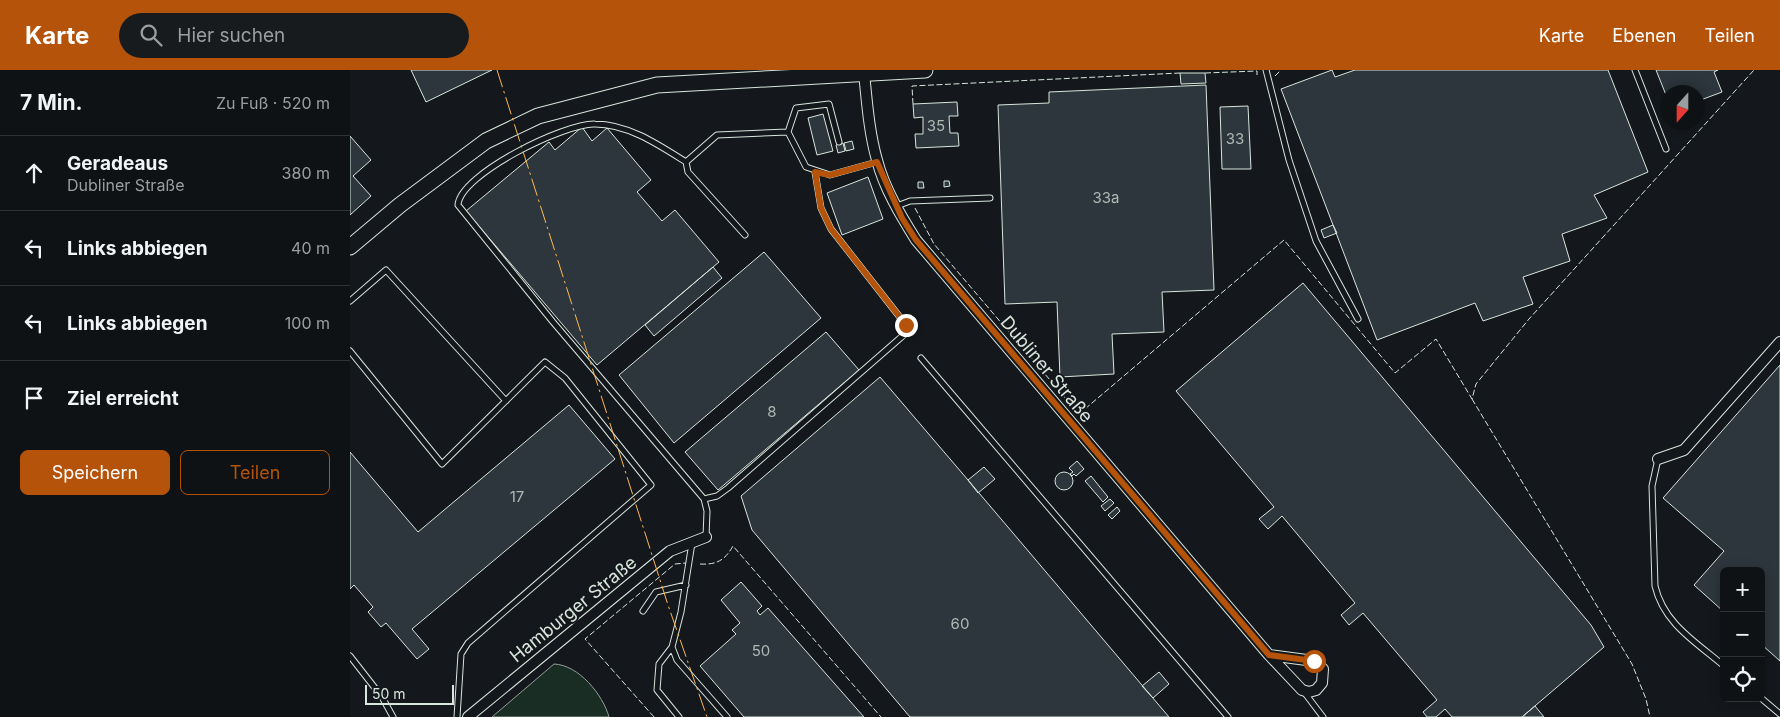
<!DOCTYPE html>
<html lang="de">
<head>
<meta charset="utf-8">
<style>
	:root { --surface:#0f1215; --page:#181b1e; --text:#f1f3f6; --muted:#9b9ea0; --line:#2f3234; --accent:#b45309 }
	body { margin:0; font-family:Inter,sans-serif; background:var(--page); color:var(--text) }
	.controls { position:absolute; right:15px; bottom:15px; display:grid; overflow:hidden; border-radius:8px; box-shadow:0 2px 12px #0003 }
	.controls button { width:45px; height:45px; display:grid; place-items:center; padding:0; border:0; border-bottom:1px solid var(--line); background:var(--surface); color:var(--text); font:25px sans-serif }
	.compass { position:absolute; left:1310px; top:15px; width:45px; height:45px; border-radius:50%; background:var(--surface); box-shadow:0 2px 12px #0003; rotate:201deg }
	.scale { position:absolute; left:15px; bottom:12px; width:89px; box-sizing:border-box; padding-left:5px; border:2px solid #d8e6dc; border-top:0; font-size:14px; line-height:18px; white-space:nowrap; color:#d8e6dc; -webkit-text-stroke:4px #14181c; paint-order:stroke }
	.stop { position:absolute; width:15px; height:15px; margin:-11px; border:4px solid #b45309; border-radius:50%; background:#fff }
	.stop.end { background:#b45309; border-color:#fff; box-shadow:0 1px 5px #0008 }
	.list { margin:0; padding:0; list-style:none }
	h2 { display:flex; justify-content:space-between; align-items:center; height:65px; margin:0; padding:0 20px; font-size:21px }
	h2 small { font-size:16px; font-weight:400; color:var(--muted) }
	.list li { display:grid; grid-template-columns:32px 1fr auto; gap:15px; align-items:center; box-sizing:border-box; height:75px; padding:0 20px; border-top:1px solid var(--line) }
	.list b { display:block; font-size:19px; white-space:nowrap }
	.list p { margin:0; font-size:16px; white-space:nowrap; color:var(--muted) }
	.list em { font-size:16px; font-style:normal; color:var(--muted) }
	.actions { display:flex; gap:10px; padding:15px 20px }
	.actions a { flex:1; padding:11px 0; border:1px solid var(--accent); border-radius:8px; text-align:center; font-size:18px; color:var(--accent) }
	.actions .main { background:var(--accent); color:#fff }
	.icon { flex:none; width:28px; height:28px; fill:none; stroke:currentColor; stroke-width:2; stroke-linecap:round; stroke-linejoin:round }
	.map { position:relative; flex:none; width:1430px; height:647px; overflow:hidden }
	header { display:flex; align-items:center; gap:30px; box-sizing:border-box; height:70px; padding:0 25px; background:var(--accent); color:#fff }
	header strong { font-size:24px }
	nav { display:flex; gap:28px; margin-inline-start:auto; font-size:18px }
	.search { width:350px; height:45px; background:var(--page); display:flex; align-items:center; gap:12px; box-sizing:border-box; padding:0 18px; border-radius:28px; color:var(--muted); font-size:19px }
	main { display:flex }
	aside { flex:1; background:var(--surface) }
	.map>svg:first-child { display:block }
	.green { fill:#1a2d24; stroke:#939e99 }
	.building { fill:#2c363c; stroke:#d8e6dc }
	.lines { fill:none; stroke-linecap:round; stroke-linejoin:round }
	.lane-casing { stroke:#d8e6dc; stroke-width:7 }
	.street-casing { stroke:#d8e6dc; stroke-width:12 }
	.secondary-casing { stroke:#d8e6dc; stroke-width:17 }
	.lane { stroke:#14181c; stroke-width:5 }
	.street { stroke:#14181c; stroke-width:10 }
	.secondary { stroke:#14181c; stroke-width:15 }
	.fence { stroke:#d8e6dc; stroke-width:1; stroke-dasharray:6 2.5; stroke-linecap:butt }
	.power { stroke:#ffb74d; stroke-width:1; stroke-dasharray:18 4 2.5 4; stroke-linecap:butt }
	.route { stroke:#b45309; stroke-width:6 }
	.labels { text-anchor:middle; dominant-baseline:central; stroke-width:4; stroke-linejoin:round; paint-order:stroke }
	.number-label { font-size:15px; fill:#adbab4 }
	.street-label { font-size:18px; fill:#d8e6dc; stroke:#14181c }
</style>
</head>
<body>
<header>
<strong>Karte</strong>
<div class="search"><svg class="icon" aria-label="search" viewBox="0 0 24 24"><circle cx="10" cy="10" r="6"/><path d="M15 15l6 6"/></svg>Hier suchen</div>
<nav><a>Karte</a><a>Ebenen</a><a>Teilen</a></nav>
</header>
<main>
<aside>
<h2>7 Min.<small>Zu Fuß · 520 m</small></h2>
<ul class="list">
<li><svg class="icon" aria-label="ahead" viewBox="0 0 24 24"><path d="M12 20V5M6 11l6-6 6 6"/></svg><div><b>Geradeaus</b><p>Dubliner Straße</p></div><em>380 m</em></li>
<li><svg class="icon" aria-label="left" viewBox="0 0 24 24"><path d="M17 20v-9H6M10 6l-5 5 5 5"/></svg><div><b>Links abbiegen</b></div><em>40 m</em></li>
<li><svg class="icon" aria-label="left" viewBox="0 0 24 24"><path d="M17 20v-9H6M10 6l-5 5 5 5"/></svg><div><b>Links abbiegen</b></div><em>100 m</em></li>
<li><svg class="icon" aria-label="arrive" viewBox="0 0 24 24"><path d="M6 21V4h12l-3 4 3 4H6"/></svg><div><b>Ziel erreicht</b></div></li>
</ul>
<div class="actions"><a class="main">Speichern</a><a>Teilen</a></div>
</aside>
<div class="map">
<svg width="1430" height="647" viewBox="0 0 1430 647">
	<rect width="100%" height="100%" fill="#14181c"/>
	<path class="green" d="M 204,594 C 229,595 253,625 259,647 L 142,647 Z"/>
	<path class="building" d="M 61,0 L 142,0 L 76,32 Z
		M 982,0 L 985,7 L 1005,0 L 1258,0 L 1298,102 L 1244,125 L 1257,148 L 1212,164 L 1220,191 L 1173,207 L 1183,234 L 1133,251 L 1125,233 L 1027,270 L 931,19 Z
		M 1306,0 L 1368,0 L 1364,2 L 1372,22 L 1348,31 L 1348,22 L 1318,22 L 1318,30 Z
		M 830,3 L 855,3 L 856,13 L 831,14 Z
		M 856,15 L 864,220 L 812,222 L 814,262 L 762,264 L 764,304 L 710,307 L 707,232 L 655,234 L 648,35 L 699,33 L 699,22 Z
		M 607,32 L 608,46 L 599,46 L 600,63 L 608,63 L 609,76 L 566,78 L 565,64 L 573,64 L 573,47 L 564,48 L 563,34 Z
		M 898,36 L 901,99 L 872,99 L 870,37 Z
		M 473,44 L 483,81 L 467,85 L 458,48 Z
		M 232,57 L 242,71 L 257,58 L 301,110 L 287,122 L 312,151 L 325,140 L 369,192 L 247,295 L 116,141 L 199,72 L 205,80 Z
		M 0,66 L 21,90 L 3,106 L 21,126 L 0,145 Z
		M 502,71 L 504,79 L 496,81 L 494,73 Z
		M 493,73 L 495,81 L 488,83 L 486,75 Z
		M 518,107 L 533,149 L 492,165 L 477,123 Z
		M 594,111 L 599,111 L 600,116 L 594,117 Z
		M 568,112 L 573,112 L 574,118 L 568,118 Z
		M 983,155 L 987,163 L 974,168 L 971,160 Z
		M 414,182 L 471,248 L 324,373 L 269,305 Z
		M 363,197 L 372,208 L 304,266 L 295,255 Z
		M 953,213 L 1241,555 L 1254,577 L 1172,647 L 1102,647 L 1095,639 L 1086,647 L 1077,647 L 1073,642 L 1087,630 L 1013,543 L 999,555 L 991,545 L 1005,533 L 932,446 L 918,459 L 909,449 L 924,437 L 826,321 Z
		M 476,262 L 509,300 L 368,420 L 335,382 Z
		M 1430,295 L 1430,591 L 1411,574 L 1411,501 L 1374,501 L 1374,542 L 1344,515 L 1374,481 L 1313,428 Z
		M 530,307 L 618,410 L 819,647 L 560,647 L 402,460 L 391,426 Z
		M 219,335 L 265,389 L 62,559 L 79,579 L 67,589 L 36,553 L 31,557 L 18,542 L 23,537 L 4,515 L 0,519 L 0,382 L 68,462 Z
		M 727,391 L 734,399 L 726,406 L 724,404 L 722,406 L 720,404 L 723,402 L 719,398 Z
		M 634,397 L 645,409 L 628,423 L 618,410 Z
		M705 411a9 9 0 1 1 18 0a9 9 0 1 1-18 0Z
		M 741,406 L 758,427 L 753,432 L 735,411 Z
		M 760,429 L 764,433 L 755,441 L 751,436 Z
		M 767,437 L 770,441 L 762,449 L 758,445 Z
		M 391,512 L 412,536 L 407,541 L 410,545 L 418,538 L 514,647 L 394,647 L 350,596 L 386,564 L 382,560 L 390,553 L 371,530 Z
		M 809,602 L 819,614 L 803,628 L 792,616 Z
		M 1185,636 L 1194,647 L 1172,647 Z"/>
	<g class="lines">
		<g class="lane-casing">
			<path id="lane" d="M 916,0 L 939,90 L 966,171 L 1008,249
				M 1285,0 L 1316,79
				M 438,62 L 446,38 L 479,34 L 489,72
				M 336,92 C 309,75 278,54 245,54 C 215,53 110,104 108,135 L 203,252 L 354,429 L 357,441 L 356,467
				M 547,136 L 560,131 L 640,128
				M 395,165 L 338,102 L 336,92 L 367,65 L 438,62 L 456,97 L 480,105 L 527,92
				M 0,231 L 36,200 L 156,331
				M 0,281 L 92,394 L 195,292 L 215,308 L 301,415 L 118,573 L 111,584 L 107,647
				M 571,288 L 878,647
				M 1308,389 L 1302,416 L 1305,516 C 1314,554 1346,572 1374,596
				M 354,429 L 367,426 L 378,418 L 556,263 L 556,255 L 481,159 L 471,138 L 465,102
				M 342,473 L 331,542 L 322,577 L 327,590 L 377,647
				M 293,541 L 306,522 L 336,515
				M 322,577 L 309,594 L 307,620 L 329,647
				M 0,586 L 32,627 L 43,647
				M 954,622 L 973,647
				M 1411,628 L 1430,644"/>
		</g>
		<g class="street-casing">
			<path id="street" d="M 514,3 C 517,32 519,62 527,90 C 534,118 551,146 566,170 L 919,585 L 952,620 L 959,622 L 966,620 L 972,613 L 973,599 L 964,591 L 919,585
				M 1308,389 L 1334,380 L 1430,272
				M 118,647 L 320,481 L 356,467"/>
		</g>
		<g class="secondary-casing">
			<path id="secondary" d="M 0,177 L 50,135 L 136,71 L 188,46 L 307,15 L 575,0"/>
		</g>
		<use href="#lane" class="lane"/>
		<use href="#street" class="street"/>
		<use href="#secondary" class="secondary"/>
		<path class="fence" d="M 855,3 L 907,1 L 907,5
			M 925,6 L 931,0
			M 563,34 L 562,16 L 830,3
			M 565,138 L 584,174 L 729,344 L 934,170 L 1045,303 L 1086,269 L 1122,329 L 1126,314 L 1179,249 L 1404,0
			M 1122,329 L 1282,594 L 1296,629 L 1300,647
			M 350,494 C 367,495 375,490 383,476 L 531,647
			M 304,647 L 235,569 L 325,494 L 336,493"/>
		<path class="power" d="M 147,0 L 318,535 L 357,647"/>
	</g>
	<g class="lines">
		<path class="route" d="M 556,255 L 481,159 L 471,138 L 465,102 L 480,105 L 527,92 L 552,148 L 566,170 L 919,585 L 964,591"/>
	</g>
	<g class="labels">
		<g class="number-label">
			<text x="586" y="55">35</text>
			<text x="885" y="68">33</text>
			<text x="756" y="127">33a</text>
			<text x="422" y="341">8</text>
			<text x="167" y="426">17</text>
			<text x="610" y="553">60</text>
			<text x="411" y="580">50</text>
		</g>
		<g class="street-label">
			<text transform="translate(697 299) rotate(50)">Dubliner Straße</text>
			<text transform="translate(223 539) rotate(-39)">Hamburger Straße</text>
		</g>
	</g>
</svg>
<div class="controls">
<button>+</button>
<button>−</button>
<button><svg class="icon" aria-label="locate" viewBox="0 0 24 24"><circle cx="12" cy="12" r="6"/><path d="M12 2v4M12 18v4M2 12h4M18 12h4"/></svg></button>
</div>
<svg class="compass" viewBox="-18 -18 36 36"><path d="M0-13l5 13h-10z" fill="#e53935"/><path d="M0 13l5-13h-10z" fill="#9b9ea0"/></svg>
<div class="scale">50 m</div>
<div class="stop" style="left:964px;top:591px"></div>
<div class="stop end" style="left:556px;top:255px"></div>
</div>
</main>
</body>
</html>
